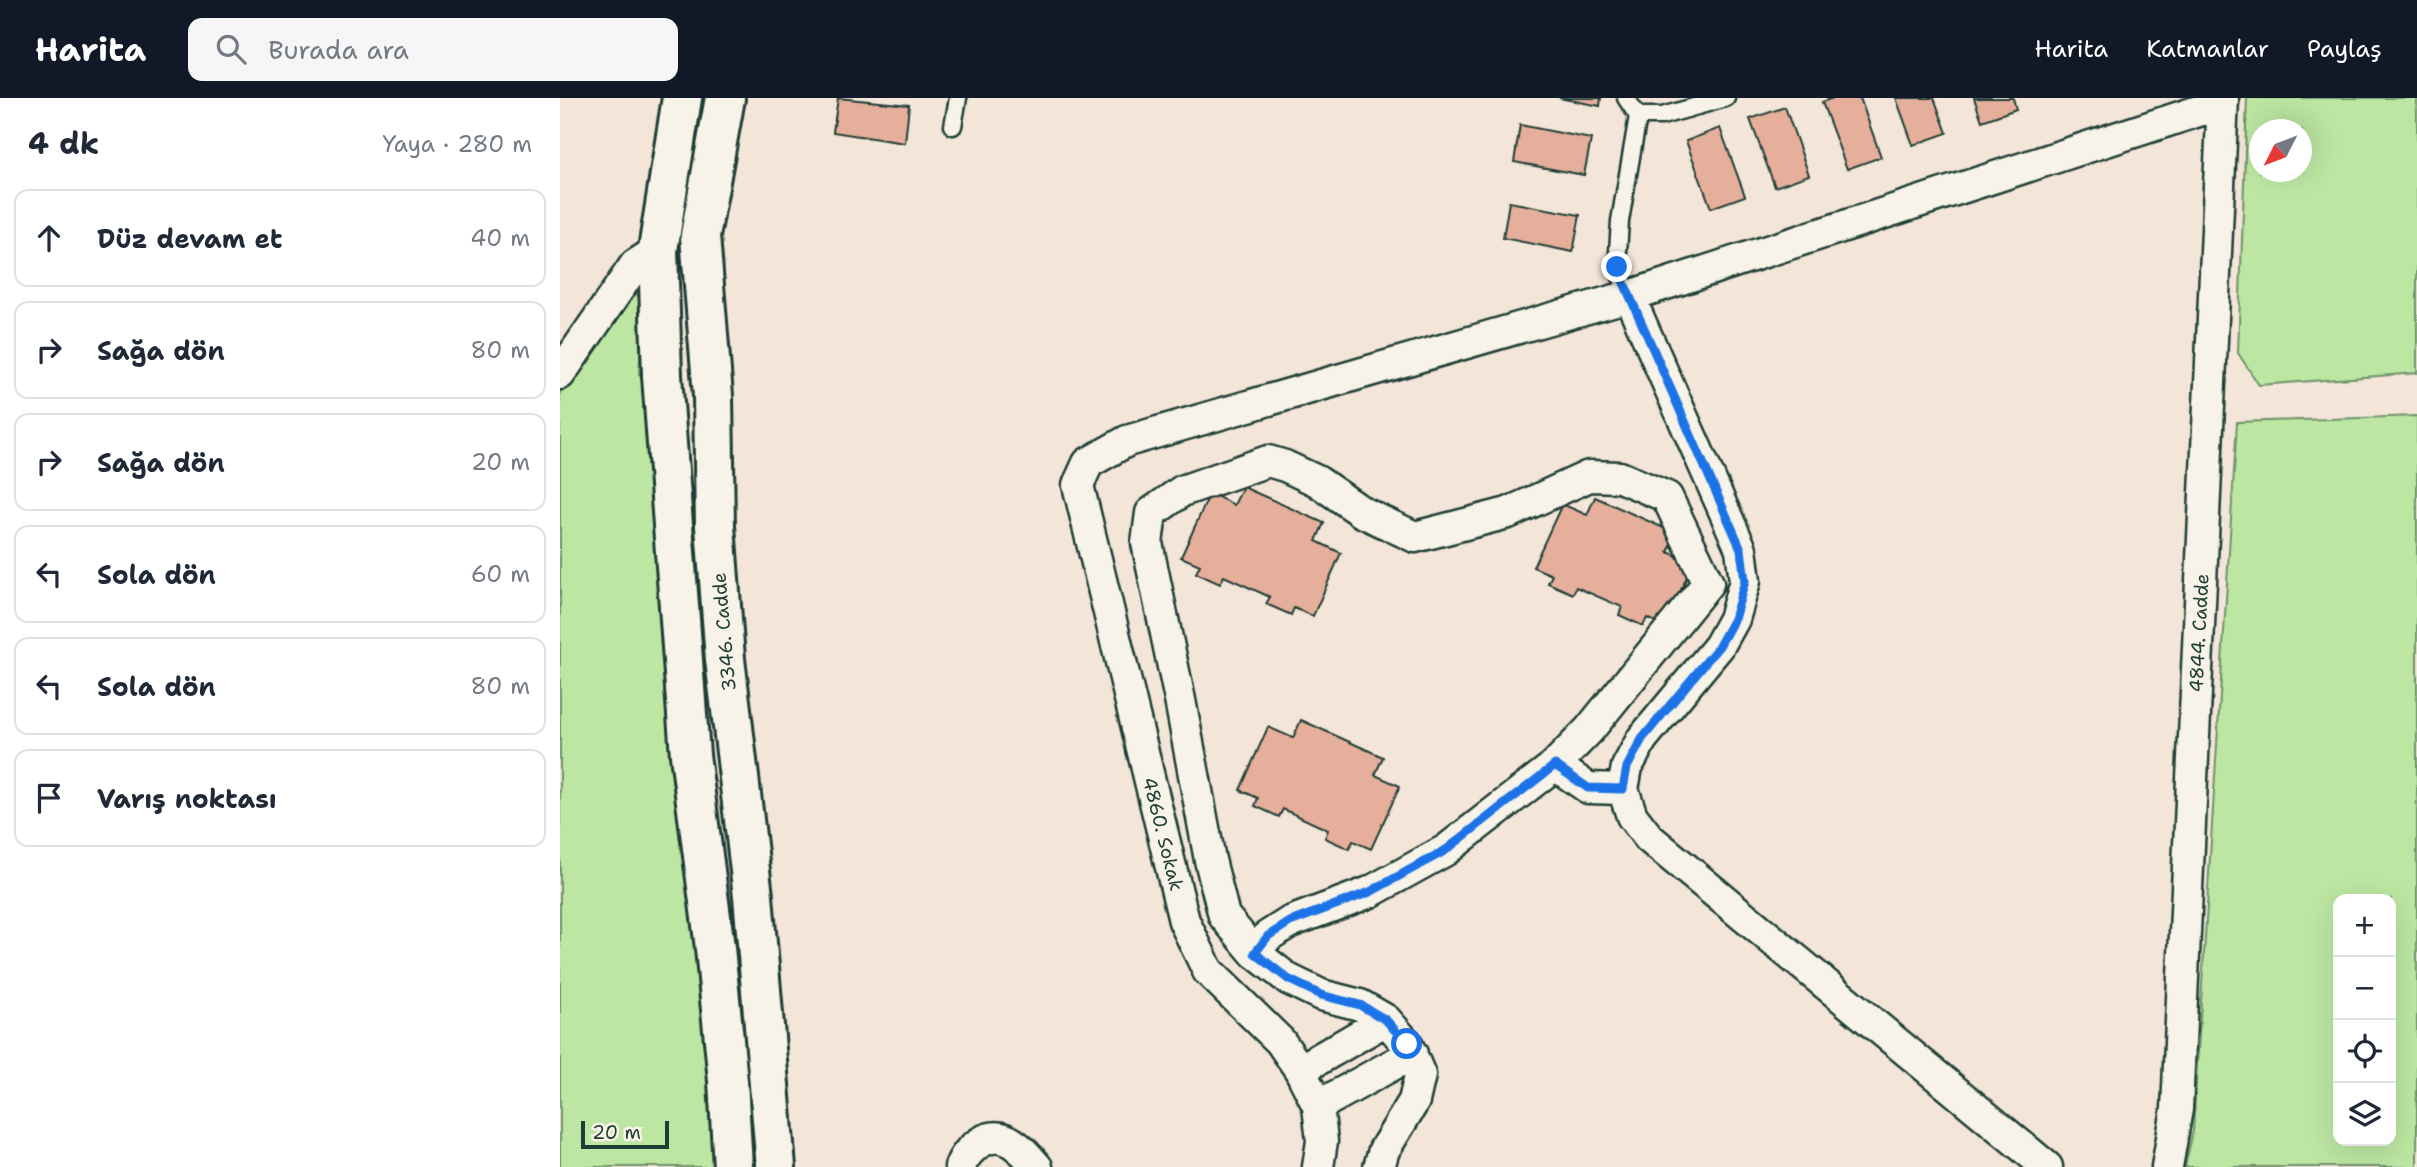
<!DOCTYPE html>
<html lang="tr">
<head>
<meta charset="utf-8">
<style>
	:root { --surface:#fff; --page:#f6f6f7; --text:#1f2937; --muted:#747a83; --line:#e0e1e3; --accent:#111827 }
	body { margin:0; font-family:"Shantell Sans",sans-serif; background:var(--page); color:var(--text) }
	.controls { position:absolute; right:21px; bottom:21px; display:grid; overflow:hidden; border-radius:14px; box-shadow:0 7px 28px #0002 }
	.controls button { width:63px; height:63px; display:grid; place-items:center; padding:0; border:0; border-bottom:2px solid var(--line); background:var(--surface); color:var(--text); font:35px sans-serif }
	.compass { position:absolute; left:1689px; top:21px; width:63px; height:63px; border-radius:50%; background:var(--surface); box-shadow:0 7px 28px #0002; rotate:228deg }
	.scale { position:absolute; left:21px; bottom:18px; width:88px; box-sizing:border-box; padding-left:7px; border:4px solid #1f3d34; border-top:0; font-size:19px; line-height:24px; white-space:nowrap; color:#1f3d34; -webkit-text-stroke:5px #f7f3e8; paint-order:stroke }
	.stop { position:absolute; width:21px; height:21px; margin:-16px; border:5px solid #1a73e8; border-radius:50%; background:#fff }
	.stop.end { background:#1a73e8; border-color:#fff; box-shadow:0 2px 7px #0008 }
	.list { margin:0; padding:0; list-style:none }
	h2 { display:flex; justify-content:space-between; align-items:center; height:91px; margin:0; padding:0 28px; font-size:30px }
	h2 small { font-size:23px; font-weight:400; color:var(--muted) }
	.list li { display:grid; grid-template-columns:46px 1fr auto; gap:21px; align-items:center; box-sizing:border-box; height:98px; margin:0 14px 14px; padding:0 14px; border:2px solid var(--line); border-radius:14px }
	.list b { display:block; font-size:26px; white-space:nowrap }
	.list em { font-size:23px; font-style:normal; color:var(--muted) }
	.icon { flex:none; width:38px; height:38px; fill:none; stroke:currentColor; stroke-width:2; stroke-linecap:round; stroke-linejoin:round }
	.map { position:relative; flex:none; width:1857px; height:1069px; overflow:hidden }
	header { display:flex; align-items:center; gap:42px; box-sizing:border-box; height:98px; padding:0 35px; background:var(--accent); color:#fff }
	header strong { font-size:33px }
	nav { display:flex; gap:38px; margin-inline-start:auto; font-size:24px }
	.search { width:490px; height:63px; background:var(--page); display:flex; align-items:center; gap:18px; box-sizing:border-box; padding:0 24px; border-radius:14px; color:var(--muted); font-size:26px }
	main { display:flex }
	aside { flex:1; background:var(--surface) }
	.map>svg:first-child { display:block }
	.green { fill:#bce6a2; stroke:#6e926b; stroke-width:2; fill-rule:evenodd }
	.building { fill:#e6af9c; stroke:#1f3d34; stroke-width:2 }
	.lines { fill:none; stroke-linecap:round; stroke-linejoin:round }
	.service-casing { stroke:#1f3d34; stroke-width:21 }
	.minor-casing { stroke:#1f3d34; stroke-width:35 }
	.tertiary-casing { stroke:#1f3d34; stroke-width:44 }
	.service { stroke:#f7f3e8; stroke-width:16 }
	.minor { stroke:#f7f3e8; stroke-width:30 }
	.tertiary { stroke:#f7f3e8; stroke-width:38 }
	.route { stroke:#1a73e8; stroke-width:9 }
	.labels { text-anchor:middle; dominant-baseline:central; stroke-width:5; stroke-linejoin:round; paint-order:stroke }
	.street-label { font-size:19px; fill:#1f3d34; stroke:#f7f3e8 }
</style>
</head>
<body>
<header>
<strong>Harita</strong>
<div class="search"><svg class="icon" aria-label="search" viewBox="0 0 24 24"><circle cx="10" cy="10" r="6"/><path d="M15 15l6 6"/></svg>Burada ara</div>
<nav><a>Harita</a><a>Katmanlar</a><a>Paylaş</a></nav>
</header>
<main>
<aside>
<h2>4 dk<small>Yaya · 280 m</small></h2>
<ul class="list">
<li><svg class="icon" aria-label="ahead" viewBox="0 0 24 24"><path d="M12 20V5M6 11l6-6 6 6"/></svg><div><b>Düz devam et</b></div><em>40 m</em></li>
<li><svg class="icon" aria-label="right" viewBox="0 0 24 24"><path d="M7 20v-9h11M14 6l5 5-5 5"/></svg><div><b>Sağa dön</b></div><em>80 m</em></li>
<li><svg class="icon" aria-label="right" viewBox="0 0 24 24"><path d="M7 20v-9h11M14 6l5 5-5 5"/></svg><div><b>Sağa dön</b></div><em>20 m</em></li>
<li><svg class="icon" aria-label="left" viewBox="0 0 24 24"><path d="M17 20v-9H6M10 6l-5 5 5 5"/></svg><div><b>Sola dön</b></div><em>60 m</em></li>
<li><svg class="icon" aria-label="left" viewBox="0 0 24 24"><path d="M17 20v-9H6M10 6l-5 5 5 5"/></svg><div><b>Sola dön</b></div><em>80 m</em></li>
<li><svg class="icon" aria-label="arrive" viewBox="0 0 24 24"><path d="M6 21V4h12l-3 4 3 4H6"/></svg><div><b>Varış noktası</b></div></li>
</ul>
</aside>
<div class="map">
<svg width="1857" height="1069" viewBox="0 0 1857 1069">
	<rect width="100%" height="100%" fill="#f4e5d9"/>
	<filter id="ink" filterUnits="userSpaceOnUse"><feTurbulence type="fractalNoise" baseFrequency=".0143" numOctaves="2"/><feDisplacementMap in="SourceGraphic" scale="14" xChannelSelector="R" yChannelSelector="G"/><feConvolveMatrix kernelMatrix="1 2 1 2 8 2 1 2 1" color-interpolation-filters="sRGB"/></filter>
	<g filter="url(#ink)">
		<path class="green" d="M 1687,0 L 1857,0 L 1857,275 L 1699,287 L 1678,255 ZM 1700,32 L 1742,32 L 1742,74 L 1700,74 Z
			M 72,192 L 80,200 L 83,219 L 79,276 L 84,280 L 173,1069 L 0,1069 L 0,286 Z
			M 1857,318 L 1857,1069 L 1625,1069 L 1633,1033 L 1677,324 ZM 1831,801 L 1831,1043 L 1778,1043 L 1778,801 Z"/>
		<path class="building" d="M 278,0 L 349,7 L 345,45 L 273,34 Z
			M 999,0 L 1041,0 L 1040,8 Z
			M 1273,0 L 1300,0 L 1321,59 L 1287,71 L 1262,4 Z
			M 1336,0 L 1374,0 L 1387,35 L 1353,47 Z
			M 1414,0 L 1453,0 L 1456,11 L 1422,23 Z
			M 1225,9 L 1249,77 L 1215,89 L 1190,21 Z
			M 960,27 L 1031,41 L 1024,77 L 954,64 Z
			M 1160,30 L 1185,98 L 1151,110 L 1126,43 Z
			M 949,104 L 1020,117 L 1013,154 L 943,140 Z
			M 683,389 L 764,425 L 756,443 L 781,455 L 753,518 L 734,510 L 731,517 L 706,506 L 710,499 L 664,478 L 660,486 L 636,475 L 640,467 L 621,459 L 650,395 L 674,407 Z
			M 1035,399 L 1117,436 L 1108,454 L 1133,465 L 1105,528 L 1087,520 L 1083,528 L 1059,517 L 1062,509 L 1016,489 L 1013,496 L 988,485 L 992,477 L 973,469 L 1002,406 L 1027,417 Z
			M 741,622 L 823,659 L 815,677 L 840,688 L 811,751 L 793,743 L 789,751 L 765,740 L 768,732 L 723,711 L 719,719 L 695,708 L 698,700 L 680,692 L 708,629 L 733,640 Z"/>
		<g class="lines">
			<g class="service-casing">
				<path id="service" d="M 1066,0 L 1078,18 L 1060,123 L 1057,169 L 1069,198
					M 1078,18 L 1102,18 L 1166,0
					M 393,28 L 398,0"/>
			</g>
			<g class="minor-casing">
				<path id="minor" d="M 0,276 L 75,167 L 98,152
					M 995,667 L 1028,690 L 1063,691 L 1072,718 L 1089,740 L 1487,1069
					M 1063,691 L 1067,669 L 1082,641 L 1159,548 L 1174,521 L 1185,483 L 1181,451 L 1069,198
					M 695,855 L 708,838 L 730,824 L 810,794 L 886,752 L 995,667 L 1029,632 L 1148,485 L 1107,399 L 1060,379 L 1029,378 L 948,415 L 855,439 L 802,414 L 757,383 L 725,368 L 708,363 L 622,393 L 591,415 L 587,445 L 620,602 L 650,762 L 664,818 L 695,855 L 728,881 L 761,897 L 800,907 L 826,922 L 847,946 L 860,977 L 854,1003 L 824,1052 L 819,1069
					M 740,972 L 826,922
					M 758,1008 L 852,956
					M 400,1069 C 404,1058 411,1050 421,1044 C 444,1030 463,1052 477,1069
					M 758,1069 L 762,1043 L 758,1008 L 740,972 L 720,943 L 648,873 L 624,823 L 518,387 L 528,365 L 567,343 L 1069,198 L 1663,5
					M 1607,1069 L 1617,1011 L 1663,0"/>
			</g>
			<g class="tertiary-casing">
				<path id="tertiary" d="M 122,0 L 98,152 L 102,278 L 130,657 L 155,850 L 168,983 L 173,1069
					M 165,0 L 140,138 L 153,298 L 155,428 L 165,561 L 193,798 L 216,1069"/>
			</g>
			<use href="#service" class="service"/>
			<use href="#minor" class="minor"/>
			<use href="#tertiary" class="tertiary"/>
		</g>
	</g>
	<g class="lines" filter="url(#ink)">
		<path class="route" d="M 847,946 L 826,922 L 800,907 L 761,897 L 728,881 L 695,855 L 708,838 L 730,824 L 810,794 L 886,752 L 995,667 L 1028,690 L 1063,691 L 1067,669 L 1082,641 L 1159,548 L 1174,521 L 1185,483 L 1181,451 L 1057,169"/>
	</g>
	<g class="labels">
		<g class="street-label">
			<text transform="translate(164 534) rotate(-95)">3346. Cadde</text>
			<text transform="translate(1639 535) rotate(-87)">4844. Cadde</text>
			<text transform="translate(603 736) rotate(76)">4860. Sokak</text>
		</g>
	</g>
</svg>
<div class="controls">
<button>+</button>
<button>−</button>
<button><svg class="icon" aria-label="locate" viewBox="0 0 24 24"><circle cx="12" cy="12" r="6"/><path d="M12 2v4M12 18v4M2 12h4M18 12h4"/></svg></button>
<button><svg class="icon" aria-label="layers" viewBox="0 0 24 24"><path d="M12 4l9 5-9 5-9-5zM3 14l9 5 9-5"/></svg></button>
</div>
<svg class="compass" viewBox="-18 -18 36 36"><path d="M0-13l5 13h-10z" fill="#e53935"/><path d="M0 13l5-13h-10z" fill="#747a83"/></svg>
<div class="scale">20 m</div>
<div class="stop" style="left:847px;top:946px"></div>
<div class="stop end" style="left:1057px;top:169px"></div>
</div>
</main>
</body>
</html>
